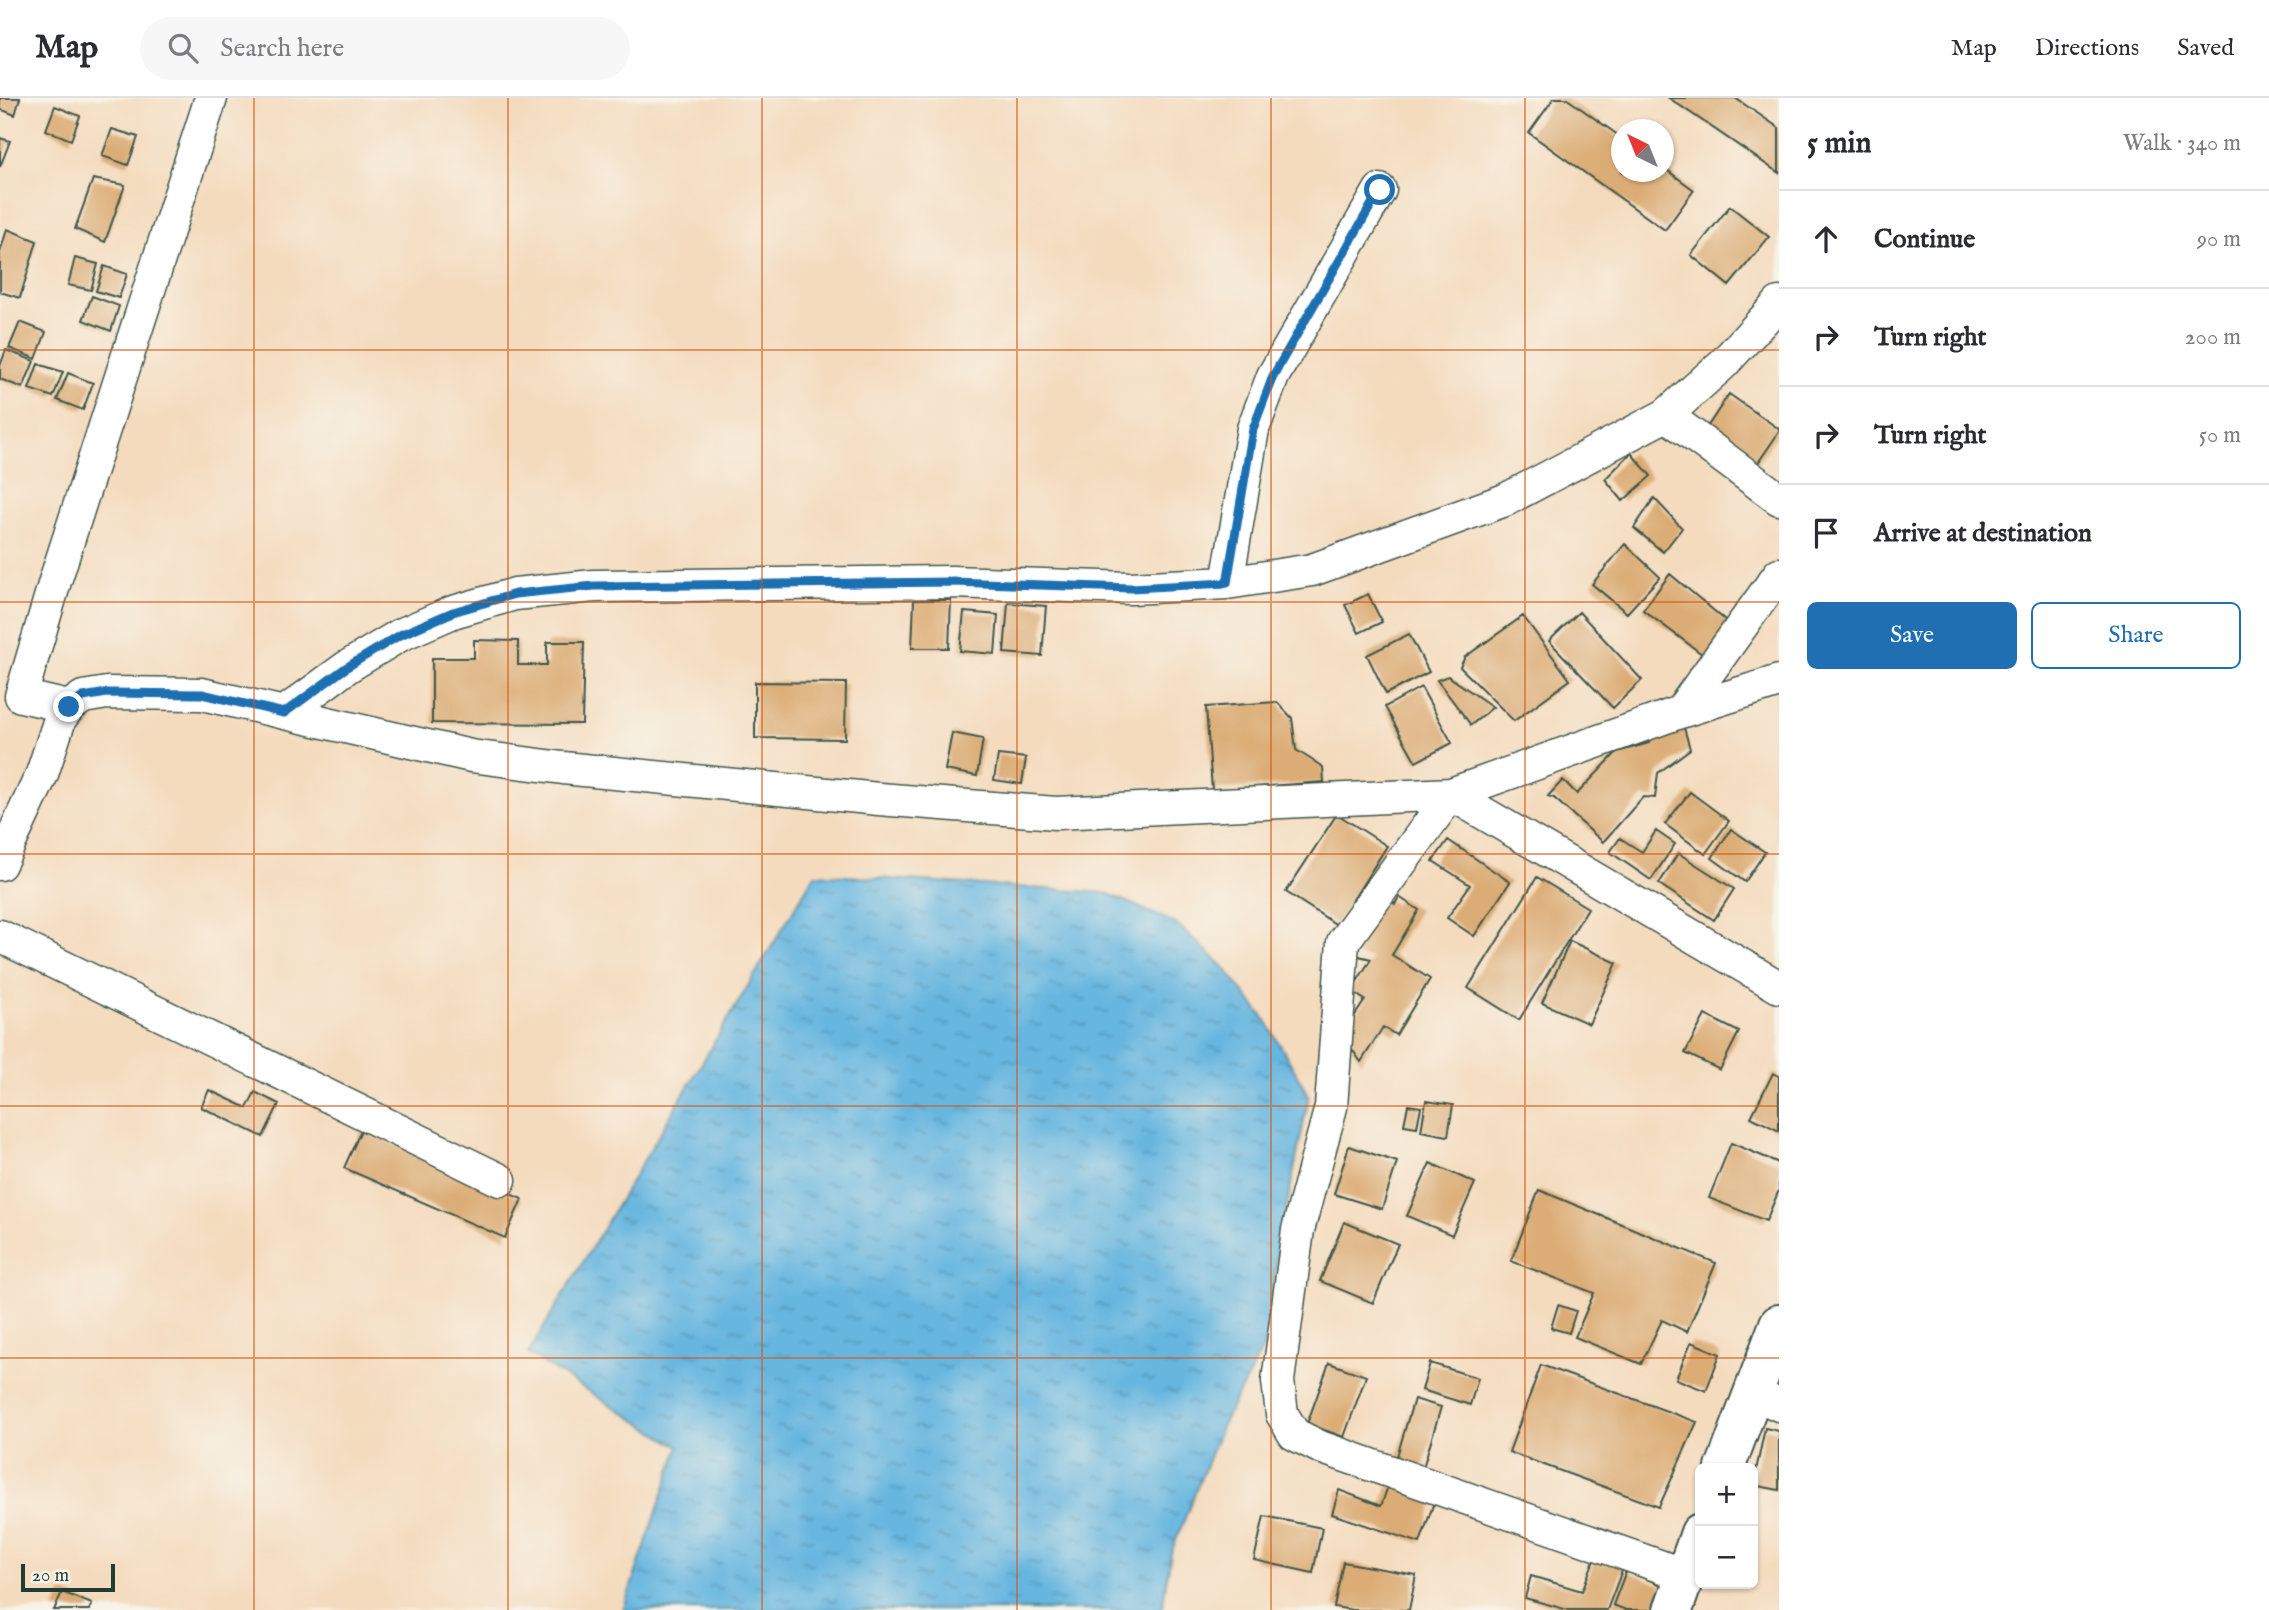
<!DOCTYPE html>
<html lang="en">
<head>
<meta charset="utf-8">
<style>
	:root { --surface:#fff; --page:#f7f7f7; --text:#2b2b33; --muted:#7c7c81; --line:#e1e1e2; --accent:#1f6fb2 }
	body { margin:0; font-family:"IM FELL English",serif; background:var(--page); color:var(--text) }
	.controls { position:absolute; right:21px; bottom:21px; display:grid; overflow:hidden; border-radius:10px; box-shadow:0 2px 5px #0004 }
	.controls button { width:63px; height:63px; display:grid; place-items:center; padding:0; border:0; border-bottom:2px solid var(--line); background:var(--surface); color:var(--text); font:35px sans-serif }
	.compass { position:absolute; left:1611px; top:21px; width:63px; height:63px; border-radius:50%; background:var(--surface); box-shadow:0 2px 5px #0004; rotate:317deg }
	.scale { position:absolute; left:21px; bottom:18px; width:94px; box-sizing:border-box; padding-left:7px; border:4px solid #1f3d34; border-top:0; font-size:19px; line-height:24px; white-space:nowrap; color:#1f3d34; -webkit-text-stroke:5px #f7f3e8; paint-order:stroke }
	.stop { position:absolute; width:21px; height:21px; margin:-16px; border:5px solid #1f6fb2; border-radius:50%; background:#fff }
	.stop.end { background:#1f6fb2; border-color:#fff; box-shadow:0 2px 7px #0008 }
	.list { margin:0; padding:0; list-style:none }
	h2 { display:flex; justify-content:space-between; align-items:center; height:91px; margin:0; padding:0 28px; font-size:30px }
	h2 small { font-size:23px; font-weight:400; color:var(--muted) }
	.list li { display:grid; grid-template-columns:46px 1fr auto; gap:21px; align-items:center; box-sizing:border-box; height:98px; padding:0 28px; border-top:2px solid var(--line) }
	.list b { display:block; font-size:26px; white-space:nowrap }
	.list em { font-size:23px; font-style:normal; color:var(--muted) }
	.actions { display:flex; gap:14px; padding:21px 28px }
	.actions a { flex:1; padding:16px 0; border:2px solid var(--accent); border-radius:10px; text-align:center; font-size:24px; color:var(--accent) }
	.actions .main { background:var(--accent); color:#fff }
	.icon { flex:none; width:38px; height:38px; fill:none; stroke:currentColor; stroke-width:2; stroke-linecap:round; stroke-linejoin:round }
	.map { position:relative; flex:none; width:1779px; height:1512px; overflow:hidden }
	header { display:flex; align-items:center; gap:42px; box-sizing:border-box; height:98px; padding:0 35px; background:var(--surface); border-bottom:2px solid var(--line) }
	header strong { font-size:33px }
	nav { display:flex; gap:38px; margin-inline-start:auto; font-size:24px }
	.search { width:490px; height:63px; background:var(--page); display:flex; align-items:center; gap:18px; box-sizing:border-box; padding:0 24px; border-radius:38px; color:var(--muted); font-size:26px }
	main { display:flex }
	aside { flex:1; background:var(--surface) }
	.map>svg:first-child { display:block }
	.water { fill:url(#water-ripples); stroke:#427a8a; stroke-width:2 }
	.building { fill:#dbac75 }
	.lines { fill:none; stroke-linecap:round; stroke-linejoin:round }
	.minor-casing { stroke:#3f5549; stroke-width:35 }
	.tertiary-casing { stroke:#3f5549; stroke-width:42 }
	.minor { stroke:#fff; stroke-width:32 }
	.tertiary { stroke:#fff; stroke-width:38 }
	.route { stroke:#1f6fb2; stroke-width:9 }
	.grid { fill:none; stroke:#d45610; stroke-width:2; stroke-opacity:0.55 }
</style>
</head>
<body>
<header>
<strong>Map</strong>
<div class="search"><svg class="icon" aria-label="search" viewBox="0 0 24 24"><circle cx="10" cy="10" r="6"/><path d="M15 15l6 6"/></svg>Search here</div>
<nav><a>Map</a><a>Directions</a><a>Saved</a></nav>
</header>
<main>
<div class="map">
<svg width="1779" height="1512" viewBox="0 0 1779 1512">
	<defs>
		<pattern id="water-ripples" width="26" height="14" patternUnits="userSpaceOnUse" patternTransform="scale(1.75)"><rect width="26" height="14" fill="#66b6e0"/><path d="M2 4q2-2 4 0t4 0M15 11q2-2 4 0t4 0" fill="none" stroke="#5395b6"/></pattern>
	</defs>
	<rect width="100%" height="100%" fill="#f7f3e8"/>
	<filter id="ink" filterUnits="userSpaceOnUse"><feTurbulence type="fractalNoise" baseFrequency=".0143" numOctaves="2"/><feDisplacementMap in="SourceGraphic" scale="14" xChannelSelector="R" yChannelSelector="G"/><feConvolveMatrix kernelMatrix="1 2 1 2 8 2 1 2 1" color-interpolation-filters="sRGB"/></filter>
	<filter id="wash" filterUnits="userSpaceOnUse"><feTurbulence type="fractalNoise" baseFrequency=".00686" numOctaves="4" result="noise"/><feDisplacementMap in="SourceGraphic" scale="28" xChannelSelector="R" yChannelSelector="G"/><feGaussianBlur stdDeviation="1.57" result="paint"/><feColorMatrix in="noise" values="0 0 0 0 0 0 0 0 0 0 0 0 0 0 0 0 0 1.4 0 .05"/><feComposite in="paint" operator="in"/></filter>
	<g filter="url(#wash)">
		<rect width="100%" height="100%" fill="#f4dbbe"/>
		<path class="water" d="M 815,776 L 1107,795 L 1177,826 L 1223,868 L 1267,924 L 1309,998 L 1277,1157 L 1269,1239 L 1222,1327 L 1171,1455 L 1162,1512 L 623,1512 L 679,1349 L 528,1256 Z"/>
		<g id="blocks">
			<path class="building" d="M 0,0 L 20,0 L 15,17 L 0,11 Z
				M 1554,0 L 1566,0 L 1622,40 L 1622,74 L 1664,74 L 1664,70 L 1694,92 L 1665,132 L 1529,35 Z
				M 1669,0 L 1735,0 L 1779,30 L 1779,75 Z
				M 55,8 L 80,18 L 71,42 L 46,32 Z
				M 112,31 L 138,39 L 128,67 L 102,58 Z
				M 0,40 L 10,43 L 0,69 Z
				M 93,81 L 125,87 L 105,144 L 75,131 Z
				M 1730,108 L 1769,139 L 1729,188 L 1691,157 Z
				M 7,131 L 37,143 L 20,200 L 0,194 L 0,155 Z
				M 75,160 L 98,166 L 91,192 L 68,187 Z
				M 104,168 L 127,176 L 119,200 L 96,193 Z
				M 92,198 L 119,208 L 111,233 L 83,222 Z
				M 20,224 L 46,234 L 36,261 L 9,250 Z
				M 6,252 L 34,263 L 23,290 L 0,281 L 0,268 Z
				M 38,266 L 63,274 L 53,299 L 29,291 Z
				M 68,275 L 93,285 L 83,312 L 57,302 Z
				M 1729,296 L 1779,331 L 1779,334 L 1753,372 L 1702,337 Z
				M 1631,355 L 1651,378 L 1623,403 L 1605,381 Z
				M 1654,400 L 1682,430 L 1663,454 L 1634,430 Z
				M 1625,446 L 1660,479 L 1627,515 L 1592,486 Z
				M 1670,476 L 1731,527 L 1710,562 L 1643,512 Z
				M 1368,496 L 1382,524 L 1359,535 L 1345,507 Z
				M 914,502 L 951,502 L 949,550 L 912,550 Z
				M 1008,505 L 1046,508 L 1042,558 L 1004,555 Z
				M 964,514 L 998,517 L 995,556 L 960,553 Z
				M 1579,514 L 1642,582 L 1613,610 L 1549,543 Z
				M 1523,518 L 1570,582 L 1514,623 L 1460,569 L 1465,559 Z
				M 1409,536 L 1429,574 L 1386,596 L 1367,557 Z
				M 474,542 L 518,543 L 518,567 L 547,567 L 547,544 L 584,544 L 582,626 L 432,625 L 432,560 L 474,560 Z
				M 1448,578 L 1493,609 L 1471,627 L 1437,582 Z
				M 755,584 L 846,585 L 845,641 L 755,640 Z
				M 1421,589 L 1452,645 L 1416,664 L 1385,609 Z
				M 1277,604 L 1292,620 L 1296,652 L 1323,669 L 1324,684 L 1212,692 L 1206,609 Z
				M 1683,626 L 1690,651 L 1658,675 L 1655,700 L 1643,699 L 1603,744 L 1554,700 L 1548,698 L 1563,682 L 1577,696 L 1617,654 L 1649,645 L 1647,636 Z
				M 952,635 L 983,641 L 977,678 L 945,672 Z
				M 998,657 L 1026,660 L 1022,686 L 994,682 Z
				M 1690,694 L 1729,723 L 1705,756 L 1665,726 Z
				M 1337,716 L 1387,748 L 1337,827 L 1286,794 Z
				M 1731,731 L 1765,754 L 1745,784 L 1712,760 Z
				M 1656,733 L 1675,746 L 1651,782 L 1610,754 L 1620,740 L 1642,754 Z
				M 1448,742 L 1510,784 L 1474,838 L 1447,820 L 1470,787 L 1433,763 Z
				M 1678,755 L 1734,791 L 1714,822 L 1659,786 Z
				M 1537,779 L 1588,810 L 1519,922 L 1468,890 Z
				M 1399,799 L 1419,812 L 1392,857 L 1430,881 L 1396,937 L 1383,929 L 1361,964 L 1342,937 L 1365,902 L 1351,893 L 1371,861 L 1351,856 L 1386,800 L 1395,806 Z
				M 1570,843 L 1617,865 L 1589,926 L 1542,905 Z
				M 1705,917 L 1739,934 L 1720,972 L 1685,955 Z
				M 1773,975 L 1779,978 L 1779,1033 L 1751,1019 Z
				M 209,992 L 247,1010 L 255,994 L 279,1006 L 263,1039 L 201,1009 Z
				M 1426,1003 L 1453,1007 L 1448,1038 L 1421,1033 Z
				M 1408,1007 L 1421,1009 L 1417,1029 L 1404,1027 Z
				M 361,1032 L 522,1101 L 505,1140 L 344,1070 Z
				M 1731,1045 L 1779,1065 L 1779,1092 L 1766,1123 L 1709,1100 Z
				M 1349,1048 L 1397,1064 L 1382,1111 L 1334,1096 Z
				M 1430,1065 L 1475,1085 L 1452,1137 L 1407,1118 Z
				M 1539,1092 L 1716,1165 L 1687,1234 L 1662,1222 L 1641,1266 L 1575,1239 L 1594,1195 L 1511,1163 Z
				M 1344,1124 L 1398,1146 L 1373,1205 L 1320,1183 Z
				M 1558,1207 L 1576,1213 L 1569,1235 L 1551,1230 Z
				M 1691,1244 L 1720,1256 L 1706,1293 L 1676,1281 Z
				M 1329,1265 L 1366,1278 L 1344,1339 L 1307,1326 Z
				M 1430,1265 L 1478,1280 L 1470,1307 L 1422,1292 Z
				M 1541,1267 L 1697,1324 L 1659,1409 L 1509,1354 Z
				M 1414,1301 L 1441,1309 L 1422,1373 L 1395,1365 Z
				M 1765,1330 L 1779,1333 L 1779,1392 L 1753,1387 Z
				M 1388,1388 L 1434,1404 L 1420,1445 L 1332,1416 L 1339,1392 L 1381,1408 Z
				M 1264,1418 L 1322,1430 L 1313,1475 L 1254,1462 Z
				M 1596,1457 L 1624,1467 L 1607,1512 L 1568,1512 L 1525,1500 L 1531,1478 L 1582,1493 Z
				M 1343,1464 L 1416,1477 L 1409,1512 L 1352,1512 L 1334,1509 Z
				M 1626,1473 L 1662,1487 L 1653,1512 L 1626,1512 L 1613,1507 Z
				M 62,1494 L 92,1506 L 89,1512 L 54,1512 Z"/>
		</g>
	</g>
	<g filter="url(#ink)">
		<use href="#blocks" fill-opacity="0" stroke="#3f5549" stroke-width="2"/>
		<g class="lines">
			<g class="minor-casing">
				<path id="minor" d="M 1666,317 L 1779,401
					M 1227,485 L 1253,331 L 1273,278 L 1380,92
					M 69,609 L 21,598 L 56,480 L 211,0
					M 1680,614 L 1779,476
					M 284,615 L 347,569 L 400,537 L 453,514 L 515,496 L 594,488 L 952,484 L 1131,490 L 1227,485 L 1312,472 L 1505,402 L 1666,317 L 1724,265 L 1779,205
					M 0,766 L 42,676 L 60,621 L 69,609 L 83,599 L 107,595 L 202,596 L 471,658 L 563,670 L 879,701 L 1056,715 L 1451,696 L 1680,614 L 1779,583
					M 0,838 L 500,1082
					M 1753,1295 L 1779,1307
					M 1685,1477 L 1320,1349 L 1294,1336 L 1282,1316 L 1278,1283 L 1298,1132 L 1331,1009 L 1343,844 L 1451,696 L 1779,889"/>
			</g>
			<g class="tertiary-casing">
				<path id="tertiary" d="M 1725,1370 L 1779,1226
					M 1673,1512 L 1700,1435"/>
			</g>
			<use href="#minor" class="minor"/>
			<use href="#tertiary" class="tertiary"/>
		</g>
	</g>
	<g class="lines" filter="url(#ink)">
		<path class="route" d="M 69,609 L 83,599 L 107,595 L 202,596 L 284,615 L 347,569 L 400,537 L 453,514 L 515,496 L 594,488 L 952,484 L 1131,490 L 1227,485 L 1253,331 L 1273,278 L 1380,92"/>
	</g>
	<path class="grid" d="M 254,0 L 254,1512M 508,0 L 508,1512M 762,0 L 762,1512M 1017,0 L 1017,1512M 1271,0 L 1271,1512M 1525,0 L 1525,1512M 0,252 L 1779,252M 0,504 L 1779,504M 0,756 L 1779,756M 0,1008 L 1779,1008M 0,1260 L 1779,1260"/>
</svg>
<div class="controls">
<button>+</button>
<button>−</button>
</div>
<svg class="compass" viewBox="-18 -18 36 36"><path d="M0-13l5 13h-10z" fill="#e53935"/><path d="M0 13l5-13h-10z" fill="#7c7c81"/></svg>
<div class="scale">20 m</div>
<div class="stop" style="left:1380px;top:92px"></div>
<div class="stop end" style="left:69px;top:609px"></div>
</div>
<aside>
<h2>5 min<small>Walk · 340 m</small></h2>
<ul class="list">
<li><svg class="icon" aria-label="ahead" viewBox="0 0 24 24"><path d="M12 20V5M6 11l6-6 6 6"/></svg><div><b>Continue</b></div><em>90 m</em></li>
<li><svg class="icon" aria-label="right" viewBox="0 0 24 24"><path d="M7 20v-9h11M14 6l5 5-5 5"/></svg><div><b>Turn right</b></div><em>200 m</em></li>
<li><svg class="icon" aria-label="right" viewBox="0 0 24 24"><path d="M7 20v-9h11M14 6l5 5-5 5"/></svg><div><b>Turn right</b></div><em>50 m</em></li>
<li><svg class="icon" aria-label="arrive" viewBox="0 0 24 24"><path d="M6 21V4h12l-3 4 3 4H6"/></svg><div><b>Arrive at destination</b></div></li>
</ul>
<div class="actions"><a class="main">Save</a><a>Share</a></div>
</aside>
</main>
</body>
</html>
